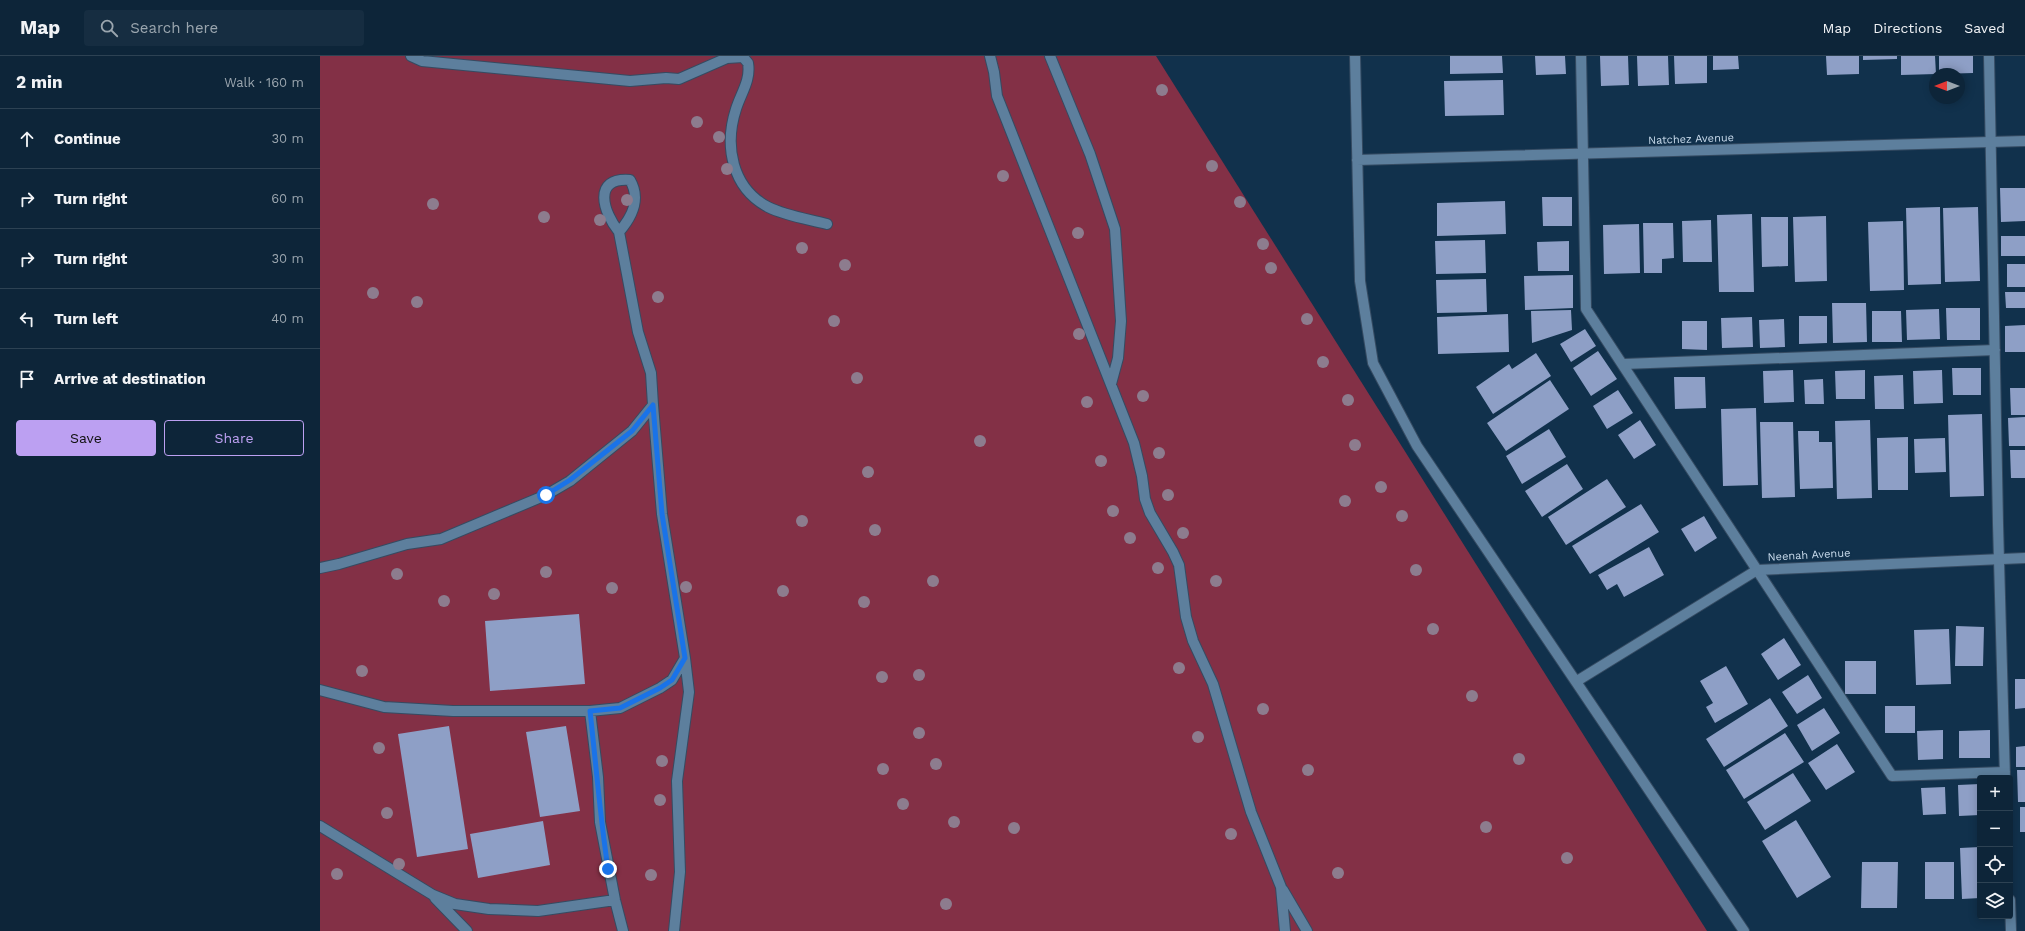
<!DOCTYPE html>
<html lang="en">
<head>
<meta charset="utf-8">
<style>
	:root { --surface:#0d2539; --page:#162d41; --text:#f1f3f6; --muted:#9aa5ae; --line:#2d4253; --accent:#bca0f2 }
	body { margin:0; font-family:"Work Sans",sans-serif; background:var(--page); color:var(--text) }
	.controls { position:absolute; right:12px; bottom:12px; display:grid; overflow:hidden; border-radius:4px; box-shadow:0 2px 10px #0003 }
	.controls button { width:36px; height:36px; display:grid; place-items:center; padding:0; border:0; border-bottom:1px solid var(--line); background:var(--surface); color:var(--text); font:20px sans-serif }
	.compass { position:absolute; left:1609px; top:12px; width:36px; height:36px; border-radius:50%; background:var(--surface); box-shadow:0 2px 10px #0003; rotate:270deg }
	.stop { position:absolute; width:12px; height:12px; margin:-9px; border:3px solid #1a73e8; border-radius:50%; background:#fff }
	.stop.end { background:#1a73e8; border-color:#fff; box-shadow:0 1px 4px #0008 }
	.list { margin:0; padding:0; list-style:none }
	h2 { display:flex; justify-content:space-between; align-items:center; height:52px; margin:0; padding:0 16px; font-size:17px }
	h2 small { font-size:13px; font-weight:400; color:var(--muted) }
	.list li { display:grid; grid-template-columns:26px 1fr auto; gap:12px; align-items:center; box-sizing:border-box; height:60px; padding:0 16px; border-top:1px solid var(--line) }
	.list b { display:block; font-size:15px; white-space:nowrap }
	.list em { font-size:13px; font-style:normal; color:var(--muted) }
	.actions { display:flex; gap:8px; padding:12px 16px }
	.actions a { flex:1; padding:9px 0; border:1px solid var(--accent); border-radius:4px; text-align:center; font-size:14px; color:var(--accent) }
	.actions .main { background:var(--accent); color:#111 }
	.icon { flex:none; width:22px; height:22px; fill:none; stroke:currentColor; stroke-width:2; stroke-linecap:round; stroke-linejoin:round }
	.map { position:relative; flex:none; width:1705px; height:875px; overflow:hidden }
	header { display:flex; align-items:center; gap:24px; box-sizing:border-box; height:56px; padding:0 20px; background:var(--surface); border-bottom:1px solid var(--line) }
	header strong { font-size:19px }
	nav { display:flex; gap:22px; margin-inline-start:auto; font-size:14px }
	.search { width:280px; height:36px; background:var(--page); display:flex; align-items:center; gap:10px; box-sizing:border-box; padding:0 14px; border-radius:4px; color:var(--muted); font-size:15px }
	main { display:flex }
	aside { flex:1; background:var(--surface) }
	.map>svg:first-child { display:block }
	.green { fill:#833046 }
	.building { fill:#8e9fc6 }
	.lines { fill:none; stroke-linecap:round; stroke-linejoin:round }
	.service-casing { stroke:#354b62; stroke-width:12 }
	.minor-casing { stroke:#354b62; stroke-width:12 }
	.service { stroke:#5d7f9d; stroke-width:10 }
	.minor { stroke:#5d7f9d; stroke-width:10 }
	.tree { fill:#8d7c8e }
	.route { stroke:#1a73e8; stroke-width:5 }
	.labels { text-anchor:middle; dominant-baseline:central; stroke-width:4; stroke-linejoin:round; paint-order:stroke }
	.street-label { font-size:11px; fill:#cbddee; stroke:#11314c }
</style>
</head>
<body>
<header>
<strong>Map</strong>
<div class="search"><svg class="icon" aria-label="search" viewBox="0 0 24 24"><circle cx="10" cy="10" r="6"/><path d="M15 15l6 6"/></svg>Search here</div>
<nav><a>Map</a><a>Directions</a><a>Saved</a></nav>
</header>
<main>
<aside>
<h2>2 min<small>Walk · 160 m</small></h2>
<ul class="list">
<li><svg class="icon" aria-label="ahead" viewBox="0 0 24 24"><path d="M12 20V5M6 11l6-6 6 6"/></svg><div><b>Continue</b></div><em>30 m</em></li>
<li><svg class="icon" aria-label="right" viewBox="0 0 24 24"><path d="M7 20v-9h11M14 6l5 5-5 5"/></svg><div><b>Turn right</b></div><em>60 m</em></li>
<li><svg class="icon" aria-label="right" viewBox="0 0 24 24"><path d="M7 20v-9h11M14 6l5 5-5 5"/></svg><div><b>Turn right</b></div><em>30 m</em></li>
<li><svg class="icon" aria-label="left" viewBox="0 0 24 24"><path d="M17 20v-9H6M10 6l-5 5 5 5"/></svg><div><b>Turn left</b></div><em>40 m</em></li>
<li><svg class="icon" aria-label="arrive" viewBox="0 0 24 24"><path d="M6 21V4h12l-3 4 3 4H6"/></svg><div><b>Arrive at destination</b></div></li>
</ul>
<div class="actions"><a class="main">Save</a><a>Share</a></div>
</aside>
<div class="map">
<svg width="1705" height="875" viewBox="0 0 1705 875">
	<rect width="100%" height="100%" fill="#11314c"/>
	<path class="green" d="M 0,0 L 836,0 L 1387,875 L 0,875 Z"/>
	<path class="building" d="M 1130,0 L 1182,0 L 1183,17 L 1130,18 Z
		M 1215,0 L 1245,0 L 1246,18 L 1216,19 Z
		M 1280,0 L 1308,0 L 1309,29 L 1281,30 Z
		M 1317,0 L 1348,0 L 1349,29 L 1318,30 Z
		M 1354,0 L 1387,0 L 1387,27 L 1355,28 Z
		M 1393,0 L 1418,0 L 1419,13 L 1393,14 Z
		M 1506,0 L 1539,0 L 1539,18 L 1507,19 Z
		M 1543,0 L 1577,0 L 1577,3 L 1543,4 Z
		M 1581,0 L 1615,0 L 1616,18 L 1581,19 Z
		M 1619,0 L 1653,0 L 1653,17 L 1619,18 Z
		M 1183,24 L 1184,59 L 1125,60 L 1124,25 Z
		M 1680,132 L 1705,132 L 1705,165 L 1681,166 Z
		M 1222,141 L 1252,141 L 1252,170 L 1223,170 Z
		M 1185,145 L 1186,178 L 1117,180 L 1117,147 Z
		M 1620,151 L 1621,228 L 1588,229 L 1586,152 Z
		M 1658,151 L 1660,225 L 1625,226 L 1623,152 Z
		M 1432,158 L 1434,236 L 1399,236 L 1397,159 Z
		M 1506,160 L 1507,225 L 1475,226 L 1473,161 Z
		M 1441,161 L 1468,161 L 1468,210 L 1442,211 Z
		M 1391,164 L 1392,206 L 1363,206 L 1362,165 Z
		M 1583,165 L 1584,234 L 1550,235 L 1548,166 Z
		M 1323,167 L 1353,167 L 1354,202 L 1342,203 L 1342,217 L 1324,217 Z
		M 1319,168 L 1320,217 L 1284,218 L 1283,169 Z
		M 1681,180 L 1705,180 L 1705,200 L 1681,200 Z
		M 1165,184 L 1166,217 L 1116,218 L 1115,185 Z
		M 1249,185 L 1249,215 L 1218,215 L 1217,186 Z
		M 1687,208 L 1705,208 L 1705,231 L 1687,231 Z
		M 1253,219 L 1253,252 L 1205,254 L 1204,220 Z
		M 1166,223 L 1167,256 L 1117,257 L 1116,224 Z
		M 1685,236 L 1705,236 L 1705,252 L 1686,252 Z
		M 1512,247 L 1546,247 L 1547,286 L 1513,287 Z
		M 1626,252 L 1660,252 L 1660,284 L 1627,284 Z
		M 1619,253 L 1620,283 L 1587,284 L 1586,254 Z
		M 1251,254 L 1252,274 L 1212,287 L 1211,255 Z
		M 1552,255 L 1581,255 L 1582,286 L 1552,286 Z
		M 1188,258 L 1189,296 L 1118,298 L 1117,261 Z
		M 1479,260 L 1507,260 L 1507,287 L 1479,288 Z
		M 1432,261 L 1433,291 L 1402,292 L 1401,262 Z
		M 1464,263 L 1465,291 L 1440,292 L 1439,264 Z
		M 1362,265 L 1387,265 L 1387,294 L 1362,293 Z
		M 1705,269 L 1705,296 L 1685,296 L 1685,270 Z
		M 1265,273 L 1276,290 L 1251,306 L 1240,288 Z
		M 1278,295 L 1297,323 L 1271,340 L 1253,312 Z
		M 1216,297 L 1231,320 L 1173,358 L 1156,331 L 1189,308 L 1192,313 Z
		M 1632,312 L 1661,312 L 1661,339 L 1633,339 Z
		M 1473,314 L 1474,346 L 1444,347 L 1443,315 Z
		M 1545,314 L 1545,343 L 1516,343 L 1515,315 Z
		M 1622,314 L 1623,347 L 1594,348 L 1593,315 Z
		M 1583,319 L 1584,353 L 1555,353 L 1554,320 Z
		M 1354,321 L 1385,321 L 1386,352 L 1355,353 Z
		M 1503,323 L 1504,348 L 1485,348 L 1484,324 Z
		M 1230,324 L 1249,353 L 1186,395 L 1167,367 Z
		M 1690,332 L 1705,332 L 1705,359 L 1691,359 Z
		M 1298,334 L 1313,357 L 1287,373 L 1273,350 Z
		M 1436,352 L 1438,429 L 1403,430 L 1401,353 Z
		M 1662,358 L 1664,440 L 1630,441 L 1628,359 Z
		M 1705,361 L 1705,390 L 1689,390 L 1688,362 Z
		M 1320,364 L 1336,389 L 1314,403 L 1298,379 Z
		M 1550,364 L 1552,442 L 1517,443 L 1515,365 Z
		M 1440,366 L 1473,366 L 1475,441 L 1442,442 Z
		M 1229,373 L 1246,401 L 1202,428 L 1186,400 Z
		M 1478,375 L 1499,375 L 1499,386 L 1512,386 L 1513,432 L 1480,433 Z
		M 1588,381 L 1588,434 L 1558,434 L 1557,382 Z
		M 1625,382 L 1626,416 L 1595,417 L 1594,383 Z
		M 1690,394 L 1705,394 L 1705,422 L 1691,422 Z
		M 1247,408 L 1263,433 L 1222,461 L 1205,435 Z
		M 1287,423 L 1306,451 L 1246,489 L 1228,461 Z
		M 1321,448 L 1339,476 L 1270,518 L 1252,490 Z
		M 1384,460 L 1397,482 L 1375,496 L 1361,473 Z
		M 1329,491 L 1344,519 L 1304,541 L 1297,528 L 1287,534 L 1278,519 Z
		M 259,558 L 265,628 L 170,635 L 165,565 Z
		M 1636,570 L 1664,571 L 1663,610 L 1635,610 Z
		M 1629,573 L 1631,628 L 1596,629 L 1594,574 Z
		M 1464,582 L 1481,609 L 1458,624 L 1441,598 Z
		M 1525,605 L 1556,605 L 1556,638 L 1525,638 Z
		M 1406,610 L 1428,648 L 1395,667 L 1386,651 L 1393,647 L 1380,625 Z
		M 1488,619 L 1502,642 L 1477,658 L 1462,636 Z
		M 1695,623 L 1705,623 L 1705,652 L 1695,653 Z
		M 1450,642 L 1468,670 L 1404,711 L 1386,683 Z
		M 1565,650 L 1595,650 L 1595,677 L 1565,677 Z
		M 1504,652 L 1520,677 L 1492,695 L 1477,669 Z
		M 129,670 L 148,793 L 97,801 L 78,678 Z
		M 246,670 L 260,755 L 220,761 L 206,676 Z
		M 1623,674 L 1623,703 L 1598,704 L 1597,675 Z
		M 1670,674 L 1670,702 L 1639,702 L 1639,675 Z
		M 1465,677 L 1484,706 L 1424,743 L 1406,714 Z
		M 1517,688 L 1535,716 L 1506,734 L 1488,707 Z
		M 1705,690 L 1705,711 L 1696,711 L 1696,691 Z
		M 1697,714 L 1705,714 L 1705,746 L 1698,746 Z
		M 1473,717 L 1491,745 L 1445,774 L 1427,746 Z
		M 1660,728 L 1660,759 L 1639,760 L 1638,729 Z
		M 1625,731 L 1626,758 L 1603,759 L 1601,732 Z
		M 1700,751 L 1705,751 L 1705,776 L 1700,776 Z
		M 1476,764 L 1511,821 L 1477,842 L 1442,785 Z
		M 223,765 L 230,809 L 158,822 L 150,778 Z
		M 1660,791 L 1660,842 L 1642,843 L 1640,792 Z
		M 1542,806 L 1578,806 L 1577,852 L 1541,852 Z
		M 1605,806 L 1634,806 L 1634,843 L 1605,843 Z"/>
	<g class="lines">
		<g class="service-casing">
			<path id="service" d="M 91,0 L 102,5 L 310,25 L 346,22 L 359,23 L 407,2 L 423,1 L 428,7 C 431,24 421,37 416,53 C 404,90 412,132 448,151 C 466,160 488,163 507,168
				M 670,0 L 674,16 L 677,40 L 814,387 L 822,420 L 825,443 L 830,457 L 853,496 L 859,509 L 866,561 L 873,585 L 893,628 L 931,756 L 961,831 L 965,875
				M 730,0 L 770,98 L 795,173 L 801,265 L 798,302 L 791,328
				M 1261,0 L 1266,253 L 1572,720 L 1685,716
				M 1669,0 L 1678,468 L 1685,722
				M 1304,308 L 1675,294
				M 333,349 L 342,458 L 365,602 L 369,636 L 357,725 L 360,816 L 354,875
				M 0,512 L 19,508 L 87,488 L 121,483 L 226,439 L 250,425 L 312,375 L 333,349 L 331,317 L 318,276 L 299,176 C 283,156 272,121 310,124 C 321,143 313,160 299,176
				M 0,634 L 64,651 L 133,655 L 270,655 L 300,652 L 340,632 L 352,624 L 365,602
				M 270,655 L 278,721 L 280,766 L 295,844 L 303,875
				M 0,770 L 113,839 L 135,848 L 169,853 L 218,855 L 295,844
				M 963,834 L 987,875
				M 115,842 L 147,875
				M 1690,844 L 1691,875"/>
		</g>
		<g class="minor-casing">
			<path id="minor" d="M 1035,0 L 1040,225 L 1053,307 L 1097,390 L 1424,875
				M 1037,104 L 1705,85
				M 1257,625 L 1437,514 L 1705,502"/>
		</g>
		<use href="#service" class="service"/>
		<use href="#minor" class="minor"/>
	</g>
	<g class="tree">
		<circle cx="842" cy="34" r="6"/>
		<circle cx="377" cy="66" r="6"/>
		<circle cx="399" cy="81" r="6"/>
		<circle cx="892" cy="110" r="6"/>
		<circle cx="407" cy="113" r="6"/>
		<circle cx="683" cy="120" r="6"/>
		<circle cx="307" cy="144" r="6"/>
		<circle cx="920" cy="146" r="6"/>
		<circle cx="113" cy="148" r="6"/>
		<circle cx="224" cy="161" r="6"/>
		<circle cx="280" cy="164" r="6"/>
		<circle cx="758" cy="177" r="6"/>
		<circle cx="943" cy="188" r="6"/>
		<circle cx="482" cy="192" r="6"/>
		<circle cx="525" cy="209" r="6"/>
		<circle cx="951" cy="212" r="6"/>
		<circle cx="53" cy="237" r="6"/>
		<circle cx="338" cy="241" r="6"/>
		<circle cx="97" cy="246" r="6"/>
		<circle cx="987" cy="263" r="6"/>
		<circle cx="514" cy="265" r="6"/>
		<circle cx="759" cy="278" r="6"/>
		<circle cx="1003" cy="306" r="6"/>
		<circle cx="537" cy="322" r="6"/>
		<circle cx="823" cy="340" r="6"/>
		<circle cx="1028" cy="344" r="6"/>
		<circle cx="767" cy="346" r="6"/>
		<circle cx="660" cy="385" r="6"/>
		<circle cx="1035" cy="389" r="6"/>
		<circle cx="839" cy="397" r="6"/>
		<circle cx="781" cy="405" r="6"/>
		<circle cx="548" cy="416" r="6"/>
		<circle cx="1061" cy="431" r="6"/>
		<circle cx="848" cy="439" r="6"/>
		<circle cx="1025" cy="445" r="6"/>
		<circle cx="793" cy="455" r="6"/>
		<circle cx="1082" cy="460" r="6"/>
		<circle cx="482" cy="465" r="6"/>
		<circle cx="555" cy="474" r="6"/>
		<circle cx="863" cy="477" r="6"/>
		<circle cx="810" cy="482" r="6"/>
		<circle cx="838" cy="512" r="6"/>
		<circle cx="1096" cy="514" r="6"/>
		<circle cx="226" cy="516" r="6"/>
		<circle cx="77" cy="518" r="6"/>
		<circle cx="613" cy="525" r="6"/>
		<circle cx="896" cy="525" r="6"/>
		<circle cx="366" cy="531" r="6"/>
		<circle cx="292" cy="532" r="6"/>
		<circle cx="463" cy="535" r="6"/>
		<circle cx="174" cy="538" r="6"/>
		<circle cx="124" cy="545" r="6"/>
		<circle cx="544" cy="546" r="6"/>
		<circle cx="1113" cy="573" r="6"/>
		<circle cx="859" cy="612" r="6"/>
		<circle cx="42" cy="615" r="6"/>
		<circle cx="599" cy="619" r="6"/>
		<circle cx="562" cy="621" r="6"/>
		<circle cx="1152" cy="640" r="6"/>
		<circle cx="943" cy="653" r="6"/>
		<circle cx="599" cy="677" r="6"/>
		<circle cx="878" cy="681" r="6"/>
		<circle cx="59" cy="692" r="6"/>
		<circle cx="1199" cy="703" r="6"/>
		<circle cx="342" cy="705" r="6"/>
		<circle cx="616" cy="708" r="6"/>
		<circle cx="563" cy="713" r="6"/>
		<circle cx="988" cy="714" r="6"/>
		<circle cx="340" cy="744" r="6"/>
		<circle cx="583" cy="748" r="6"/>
		<circle cx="67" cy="757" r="6"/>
		<circle cx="634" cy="766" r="6"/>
		<circle cx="1166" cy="771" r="6"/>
		<circle cx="694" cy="772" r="6"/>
		<circle cx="911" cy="778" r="6"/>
		<circle cx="1247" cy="802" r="6"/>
		<circle cx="79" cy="808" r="6"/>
		<circle cx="1018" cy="817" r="6"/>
		<circle cx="17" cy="818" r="6"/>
		<circle cx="331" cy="819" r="6"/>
		<circle cx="626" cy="848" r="6"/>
	</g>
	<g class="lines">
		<path class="route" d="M 226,439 L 250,424 L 312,375 L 333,349 L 342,458 L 365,602 L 352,624 L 340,632 L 300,652 L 270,655 C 276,708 280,760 288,813"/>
	</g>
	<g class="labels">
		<g class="street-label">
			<text transform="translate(1371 83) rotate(-2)">Natchez Avenue</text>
			<text transform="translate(1489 499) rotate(-3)">Neenah Avenue</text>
		</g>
	</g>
</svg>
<div class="controls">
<button>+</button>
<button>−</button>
<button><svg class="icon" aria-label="locate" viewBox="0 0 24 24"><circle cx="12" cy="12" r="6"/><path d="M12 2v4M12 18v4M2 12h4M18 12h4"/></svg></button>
<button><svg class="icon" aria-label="layers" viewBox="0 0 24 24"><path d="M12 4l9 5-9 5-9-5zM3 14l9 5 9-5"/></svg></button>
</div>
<svg class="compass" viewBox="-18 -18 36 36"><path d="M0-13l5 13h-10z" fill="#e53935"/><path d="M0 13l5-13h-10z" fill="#9aa5ae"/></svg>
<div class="stop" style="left:226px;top:439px"></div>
<div class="stop end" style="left:288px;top:813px"></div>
</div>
</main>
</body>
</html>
